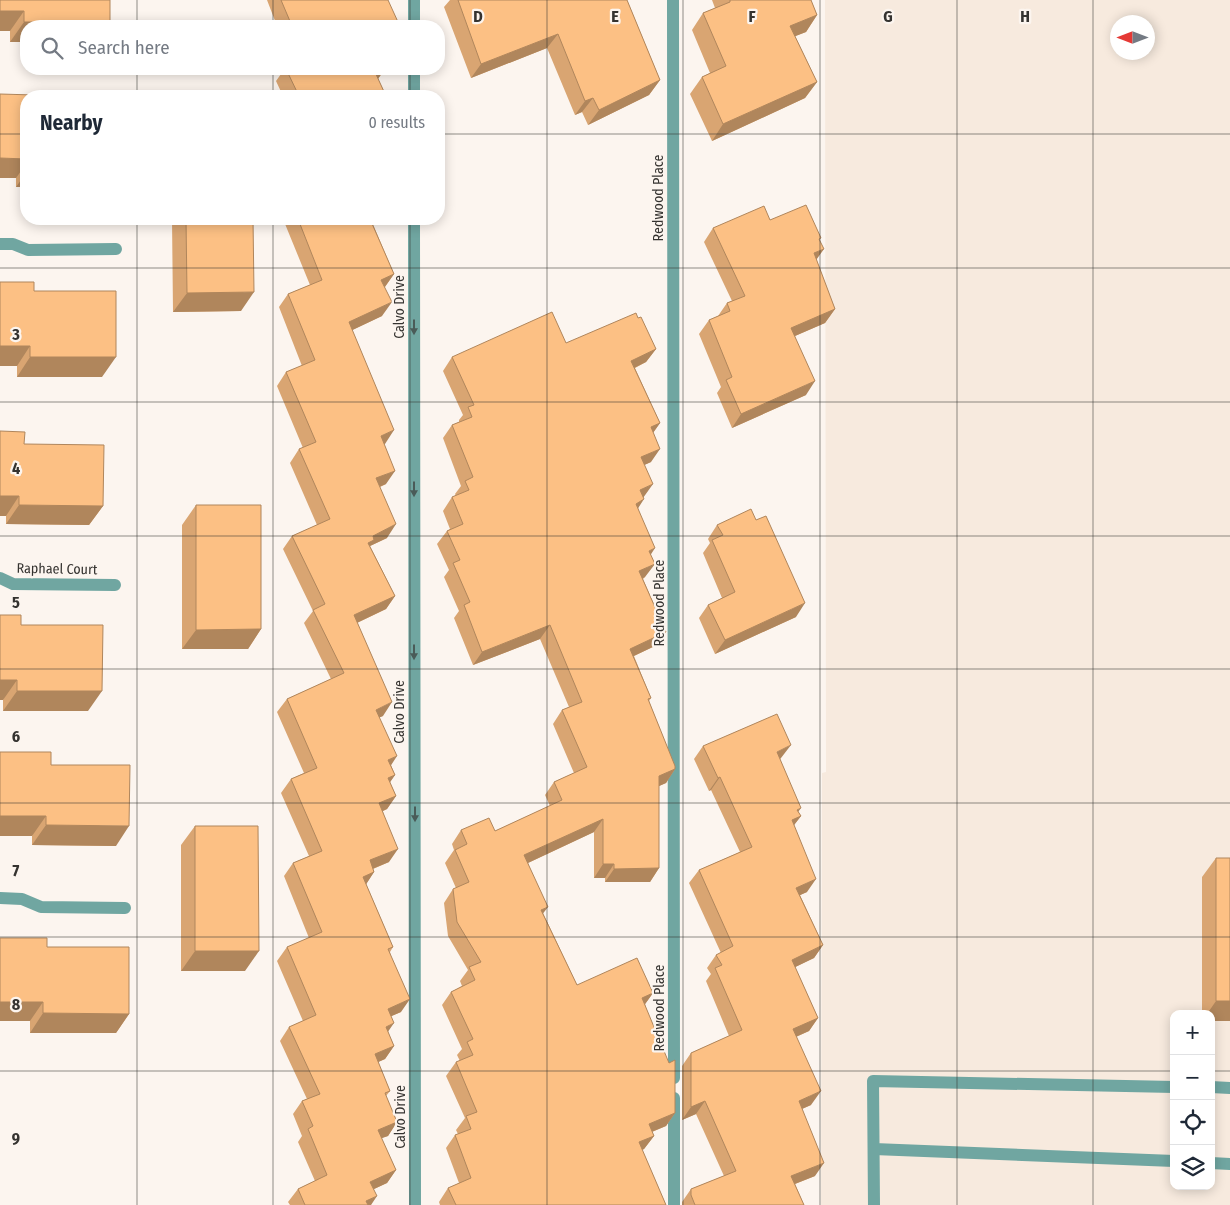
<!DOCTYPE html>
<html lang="en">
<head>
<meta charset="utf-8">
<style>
	:root { --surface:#fff; --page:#f2f2f3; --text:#1f2937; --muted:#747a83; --line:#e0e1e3 }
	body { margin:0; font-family:"Fira Sans Condensed",sans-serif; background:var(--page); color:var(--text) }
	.controls { position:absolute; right:15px; bottom:15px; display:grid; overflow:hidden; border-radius:10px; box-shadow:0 2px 12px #0003 }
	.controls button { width:45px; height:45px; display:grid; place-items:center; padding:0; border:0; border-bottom:1px solid var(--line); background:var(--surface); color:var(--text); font:25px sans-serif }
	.compass { position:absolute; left:1110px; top:15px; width:45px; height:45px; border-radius:50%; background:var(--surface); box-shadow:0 2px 12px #0003; rotate:270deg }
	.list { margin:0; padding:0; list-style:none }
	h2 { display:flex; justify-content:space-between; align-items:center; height:65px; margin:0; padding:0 20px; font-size:21px }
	h2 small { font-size:16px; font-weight:400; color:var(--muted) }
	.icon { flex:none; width:28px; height:28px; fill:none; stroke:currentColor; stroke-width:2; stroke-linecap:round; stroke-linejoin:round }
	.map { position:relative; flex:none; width:1230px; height:1205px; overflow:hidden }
	.search { position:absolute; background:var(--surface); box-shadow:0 2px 12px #0003; left:20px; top:20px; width:425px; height:55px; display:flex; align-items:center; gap:12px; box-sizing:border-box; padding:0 18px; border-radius:20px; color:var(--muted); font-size:19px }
	.panel { position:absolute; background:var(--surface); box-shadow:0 2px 12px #0003; left:20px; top:90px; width:425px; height:135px; border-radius:20px }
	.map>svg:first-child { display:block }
	.built { fill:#f7eade; fill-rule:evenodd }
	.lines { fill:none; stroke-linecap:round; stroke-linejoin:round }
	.service { stroke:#70a6a1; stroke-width:12 }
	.minor { stroke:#70a6a1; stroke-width:12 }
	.wall { fill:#d9a572 }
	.shaded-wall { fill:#b0865c }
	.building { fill:#fcc084; stroke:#b0865c }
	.oneway { fill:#4a5b58 }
	.grid { fill:none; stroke:#353330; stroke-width:1; stroke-opacity:0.55 }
	.labels { text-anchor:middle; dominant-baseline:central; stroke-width:4.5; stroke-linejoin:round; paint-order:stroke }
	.street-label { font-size:14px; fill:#353330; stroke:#fcf5ef }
	.grid-label { font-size:16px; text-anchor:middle; font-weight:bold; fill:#353330; stroke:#fcf5ef; stroke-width:4.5; stroke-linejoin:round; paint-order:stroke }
</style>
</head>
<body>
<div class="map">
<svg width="1230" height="1205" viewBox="0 0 1230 1205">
	<rect width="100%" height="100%" fill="#fcf5ef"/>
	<path class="built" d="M 825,0 L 1230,0 L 1230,1205 L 821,1205 L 822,773 L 826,772 ZM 1118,22 L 1148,22 L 1148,52 L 1118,52 ZM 1174,1014 L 1211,1014 L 1211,1186 L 1174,1186 Z"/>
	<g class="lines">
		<path class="service" d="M 1211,1087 L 1230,1088
			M 874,1149 L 1174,1161
			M 1211,1163 L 1230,1164
			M 874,1205 L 873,1081 L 1174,1087"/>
		<path class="minor" d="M 414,0 L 414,26
			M 673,0 L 674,1078
			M 414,69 L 414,96
			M 414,219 L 415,1205
			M 0,244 L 13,244 L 28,250 L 116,249
			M 0,578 L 13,584 L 115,585
			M 0,898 L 22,899 L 41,907 L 125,908
			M 674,1098 L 674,1205"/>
	</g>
	<path class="wall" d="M 0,0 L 110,22 L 107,26 L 26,26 L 26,42 L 10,42 L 10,31 L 0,31 Z
		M 267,0 L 388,0 L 394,26 L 277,26 Z
		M 450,0 L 627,0 L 660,80 L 649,95 L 588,125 L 582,112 L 575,115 L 547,48 L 471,78 L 444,7 Z
		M 712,0 L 811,0 L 817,15 L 806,32 L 795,36 L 817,82 L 805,98 L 712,141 L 690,94 L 702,77 L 710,73 L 692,30 L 703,13 L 715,8 Z
		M 278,69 L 385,69 L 378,79 L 386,96 L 283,96 L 276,81 L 281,74 Z
		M 0,94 L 26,96 L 26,187 L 16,187 L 16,178 L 0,178 Z
		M 172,219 L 253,219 L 241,311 L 173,312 Z
		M 283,219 L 380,219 L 372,222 L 394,274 L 385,287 L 382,316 L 352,330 L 385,444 L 384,444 L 386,484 L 380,487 L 387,538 L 370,546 L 395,596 L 386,609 L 357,623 L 383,716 L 379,717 L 391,765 L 395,775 L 390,782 L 396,796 L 387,809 L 383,811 L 389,862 L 373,869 L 374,872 L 366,884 L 393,947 L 390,952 L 401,1012 L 391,1016 L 388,1032 L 394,1046 L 385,1059 L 378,1062 L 390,1091 L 386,1096 L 397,1122 L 388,1136 L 381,1138 L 396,1170 L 387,1183 L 374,1189 L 371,1205 L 290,1205 L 288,1202 L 298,1189 L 315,1181 L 298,1142 L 302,1136 L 293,1114 L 302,1101 L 307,1099 L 280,1041 L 289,1027 L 303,1021 L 277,961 L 287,947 L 309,938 L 284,876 L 293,863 L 309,856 L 281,793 L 291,779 L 304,773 L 277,712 L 287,699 L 331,679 L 304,623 L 313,611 L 283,549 L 292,536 L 317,525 L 290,463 L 299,449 L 303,448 L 277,386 L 286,372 L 302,366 L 279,307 L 288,294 L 310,285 Z
		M 770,220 L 820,240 L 816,259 L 835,309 L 825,323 L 795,336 L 806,395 L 732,428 L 717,393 L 721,387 L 699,334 L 709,320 L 718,316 L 727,303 L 732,301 L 704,242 L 713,228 Z
		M 34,291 L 102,377 L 17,377 L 17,366 L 0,366 Z
		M 566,343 L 656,349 L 646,362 L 635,368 L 660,423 L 653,433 L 651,462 L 644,465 L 643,497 L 638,508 L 650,555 L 645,577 L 643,579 L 666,632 L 657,645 L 634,656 L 651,698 L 649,701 L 675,769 L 666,783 L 659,786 L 659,868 L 650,882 L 605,882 L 605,878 L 594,878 L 594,832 L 528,863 L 543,913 L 577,985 L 653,993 L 645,1004 L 675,1113 L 666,1126 L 652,1132 L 654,1136 L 644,1149 L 642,1150 L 666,1205 L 440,1205 L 439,1202 L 448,1188 L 459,1183 L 446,1148 L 455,1135 L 458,1134 L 456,1130 L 465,1118 L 446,1076 L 456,1062 L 460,1061 L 457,1055 L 462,1049 L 442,1005 L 451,992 L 462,986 L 460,981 L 468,970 L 448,936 L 444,903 L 453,889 L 456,888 L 445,863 L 454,850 L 452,844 L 461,830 L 495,831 L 550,806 L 545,795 L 554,782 L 574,773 L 553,724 L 562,710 L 569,707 L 540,639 L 473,665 L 454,618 L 459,611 L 444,577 L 449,570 L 437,544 L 447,531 L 450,529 L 443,511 L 452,497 L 456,496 L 455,494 L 461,486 L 443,438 L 452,425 L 459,422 L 459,420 L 463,415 L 443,371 L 452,357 Z
		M 0,431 L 24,444 L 103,506 L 89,525 L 6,524 L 6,516 L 0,516 Z
		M 196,505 L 261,629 L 248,649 L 182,649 L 182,525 Z
		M 717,525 L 796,617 L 715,654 L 699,618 L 708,605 L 722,598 L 703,553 L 710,543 L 708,539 Z
		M 21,625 L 88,711 L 3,711 L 3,700 Z
		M 703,746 L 781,758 L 780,759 L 798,811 L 801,816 L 794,825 L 807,892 L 800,895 L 823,945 L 814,958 L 795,967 L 818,1018 L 809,1031 L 796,1037 L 811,1105 L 802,1109 L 815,1176 L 795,1184 L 804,1205 L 682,1205 L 682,1202 L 691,1189 L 724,1176 L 696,1114 L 682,1120 L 682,1066 L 691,1053 L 729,1036 L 706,981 L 711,974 L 707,968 L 716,955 L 721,953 L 689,883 L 699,870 L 740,852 L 711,790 L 709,791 L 694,759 Z
		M 51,765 L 116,846 L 32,845 L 32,836 Z
		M 195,826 L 245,971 L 181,971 L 181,845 Z
		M 1216,858 L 1230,858 L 1230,1021 L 1211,1021 L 1211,1014 L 1202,1014 L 1202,877 Z
		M 47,947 L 129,1014 L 116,1033 L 30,1033 L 30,1021 L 0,1021 Z"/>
	<path class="shaded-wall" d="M 0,11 L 24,11 L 10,31 L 0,31 Z
		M 817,15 L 806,32 L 778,43 L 790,26 Z
		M 24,22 L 110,22 L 107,26 L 26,26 L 26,42 L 10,42 Z
		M 398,22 L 394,26 L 386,26 Z
		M 558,34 L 547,48 L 471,78 L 481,64 Z
		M 382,69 L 385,69 L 377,80 L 375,72 Z
		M 660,80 L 649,95 L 588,125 L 599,110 Z
		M 817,82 L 805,98 L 712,141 L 723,124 Z
		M 593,98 L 582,112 L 575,115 L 585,101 Z
		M 0,158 L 26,159 L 26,164 L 16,178 L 0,178 Z
		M 26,173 L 26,187 L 16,187 Z
		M 365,219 L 380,219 L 359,228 Z
		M 824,249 L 814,263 L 814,253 Z
		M 394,274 L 384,288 L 381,280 Z
		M 254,292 L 241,311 L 173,312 L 187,293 Z
		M 392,302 L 382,316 L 340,336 L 349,322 Z
		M 835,309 L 825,323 L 781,342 L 791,328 Z
		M 0,346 L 30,346 L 17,366 L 0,366 Z
		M 656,349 L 646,362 L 622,374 L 631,361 Z
		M 30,357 L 116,357 L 102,377 L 17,377 Z
		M 815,381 L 806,395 L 732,428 L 741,414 Z
		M 660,423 L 650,437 L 651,427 Z
		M 394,430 L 385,444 L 371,449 L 381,436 Z
		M 660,449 L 651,462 L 631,471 L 641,457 Z
		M 395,471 L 386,484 L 367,492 L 376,478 Z
		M 653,484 L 643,498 L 640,490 Z
		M 0,496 L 19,496 L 6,516 L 0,516 Z
		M 644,499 L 635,513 L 636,504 Z
		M 19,505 L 103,506 L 89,525 L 6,524 Z
		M 396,524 L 387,538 L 370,546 L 359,556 L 373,536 Z
		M 655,548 L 646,562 L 649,551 Z
		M 655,564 L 645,577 L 630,585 L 639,571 Z
		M 395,596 L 386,609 L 344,629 L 354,615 Z
		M 805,603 L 796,617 L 715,654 L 725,640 Z
		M 550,625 L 540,639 L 473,665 L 482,652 Z
		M 261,629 L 248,649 L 182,649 L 196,630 Z
		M 666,632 L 657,645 L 621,662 L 630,649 Z
		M 0,680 L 17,680 L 3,700 L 0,700 Z
		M 17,691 L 102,691 L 88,711 L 3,711 Z
		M 392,702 L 383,716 L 367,723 L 376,710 Z
		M 791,745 L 781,758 L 767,765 L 777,752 Z
		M 397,756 L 388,770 L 388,760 Z
		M 675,769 L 666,783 L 650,790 L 659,776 Z
		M 395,775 L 386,788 L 388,778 Z
		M 720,777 L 711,790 L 709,791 L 718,778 Z
		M 396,796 L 387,809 L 370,817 L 379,803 Z
		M 801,808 L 793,819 L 801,816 L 791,829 L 783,833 L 797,810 Z
		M 0,816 L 46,816 L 32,836 L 0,836 Z
		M 603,819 L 594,832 L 515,869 L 524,855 Z
		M 46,825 L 129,826 L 116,846 L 32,845 Z
		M 398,849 L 389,862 L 360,874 L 370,860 Z
		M 603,864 L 614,864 L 605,878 L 594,878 Z
		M 659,868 L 650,882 L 605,882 L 614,869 Z
		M 374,872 L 365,886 L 363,877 Z
		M 816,879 L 807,892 L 787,901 L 796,888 Z
		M 548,907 L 538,920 L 541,910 Z
		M 823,945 L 814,958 L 783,973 L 792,960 Z
		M 195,951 L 259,951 L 245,971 L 181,971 Z
		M 653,993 L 643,1007 L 642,998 Z
		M 410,999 L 401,1012 L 378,1022 L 388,1009 Z
		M 1216,1001 L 1230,1001 L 1230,1021 L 1211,1021 L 1211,1014 L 1207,1014 Z
		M 0,1002 L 43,1002 L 30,1021 L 0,1021 Z
		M 43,1013 L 129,1014 L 116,1033 L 30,1033 Z
		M 818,1018 L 809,1031 L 784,1042 L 793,1029 Z
		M 394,1023 L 385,1036 L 386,1027 Z
		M 394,1046 L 385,1059 L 365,1068 L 375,1054 Z
		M 821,1091 L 811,1105 L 790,1114 L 799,1101 Z
		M 705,1101 L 696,1114 L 682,1120 L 691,1107 Z
		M 675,1113 L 666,1126 L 639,1137 L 649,1124 Z
		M 397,1122 L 388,1136 L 368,1143 L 378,1130 Z
		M 654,1136 L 644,1149 L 629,1156 L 639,1142 Z
		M 824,1163 L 815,1176 L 782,1189 L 791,1176 Z
		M 396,1170 L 387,1183 L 361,1195 L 370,1182 Z
		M 377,1196 L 371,1205 L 363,1205 L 366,1201 Z"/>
	<path class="building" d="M 0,0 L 110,0 L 110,22 L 24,22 L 24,11 L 0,11 Z
		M 281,0 L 388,0 L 398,22 L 386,26 L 292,26 Z
		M 458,0 L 627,0 L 660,80 L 599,110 L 593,98 L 585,101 L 558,34 L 481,64 Z
		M 730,0 L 811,0 L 817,15 L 790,26 L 817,82 L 723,124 L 702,77 L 726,66 L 703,13 L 730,2 Z
		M 286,69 L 382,69 L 375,72 L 386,96 L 299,96 Z
		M 0,94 L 34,95 L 34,96 L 26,96 L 26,159 L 0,158 Z
		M 806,205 L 821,238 L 819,239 L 824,249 L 814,253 L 835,309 L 791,328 L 815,381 L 741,414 L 726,380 L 732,377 L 709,320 L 730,311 L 727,303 L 745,296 L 713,228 L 764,206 L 770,220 Z
		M 186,219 L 253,219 L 254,292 L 187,293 Z
		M 298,219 L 370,219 L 394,274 L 381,280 L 392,302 L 349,322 L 394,430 L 381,436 L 395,471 L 376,478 L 396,524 L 373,536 L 374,540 L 368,543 L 395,596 L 354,615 L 392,702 L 376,710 L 397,756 L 388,760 L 395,775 L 388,778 L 396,796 L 379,803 L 398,849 L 370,860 L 374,872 L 363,877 L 393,947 L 388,949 L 410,999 L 388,1009 L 394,1023 L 386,1027 L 394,1046 L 375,1054 L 390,1091 L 385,1093 L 397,1122 L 378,1130 L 396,1170 L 370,1182 L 377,1196 L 366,1201 L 368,1205 L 305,1205 L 298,1189 L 327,1175 L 308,1129 L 313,1126 L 302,1101 L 320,1094 L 289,1027 L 316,1015 L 287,947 L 322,932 L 293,863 L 322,851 L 291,779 L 317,768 L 287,699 L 344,673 L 313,610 L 325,604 L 292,536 L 330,519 L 299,449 L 316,442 L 286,372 L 315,360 L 288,294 L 322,280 Z
		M 0,282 L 34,282 L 34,291 L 116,291 L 116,357 L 30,357 L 30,346 L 0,346 Z
		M 552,312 L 566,343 L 636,313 L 638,318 L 641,317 L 656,349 L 631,361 L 660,423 L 651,427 L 660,449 L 641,457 L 653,484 L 640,490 L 644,499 L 636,504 L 655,548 L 649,551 L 655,564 L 639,571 L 666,632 L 630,649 L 651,698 L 648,699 L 675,766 L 675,769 L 659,776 L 659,868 L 614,869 L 614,864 L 603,864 L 603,819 L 524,855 L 548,907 L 541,910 L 577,985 L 637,958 L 653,993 L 642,998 L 669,1063 L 675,1060 L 675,1113 L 649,1124 L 654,1136 L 639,1142 L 666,1205 L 456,1205 L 448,1188 L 471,1178 L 455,1135 L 471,1129 L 466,1116 L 477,1112 L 456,1062 L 473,1055 L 467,1042 L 473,1039 L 451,992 L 475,980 L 469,967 L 481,962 L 457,922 L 453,889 L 469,882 L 455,850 L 467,844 L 461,830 L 489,818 L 495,831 L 562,800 L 554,782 L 587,767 L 562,710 L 582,702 L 550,625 L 482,652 L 464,605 L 470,602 L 453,563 L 460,560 L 447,531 L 463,524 L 452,497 L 469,490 L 465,481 L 473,477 L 452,425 L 472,417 L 468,407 L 474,405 L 452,357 Z
		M 0,431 L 25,432 L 24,444 L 104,445 L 103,506 L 19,505 L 19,496 L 0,496 Z
		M 196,505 L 261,505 L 261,629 L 196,630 Z
		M 751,509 L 756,520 L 766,516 L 805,603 L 725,640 L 708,605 L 735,592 L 712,540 L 723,535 L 717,525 Z
		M 0,615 L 21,615 L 21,625 L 103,625 L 102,691 L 17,691 L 17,680 L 0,680 Z
		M 777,714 L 791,745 L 777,752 L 801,808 L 797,810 L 801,816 L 792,820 L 816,879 L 796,888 L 823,945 L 792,960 L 818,1018 L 793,1029 L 821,1091 L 799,1101 L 824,1163 L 791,1176 L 804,1205 L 695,1205 L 691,1195 L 691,1189 L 736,1171 L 705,1101 L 691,1107 L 691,1053 L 742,1030 L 715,968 L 722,965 L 716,955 L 733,946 L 699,870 L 752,847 L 720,777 L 718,778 L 703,746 Z
		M 0,752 L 51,752 L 51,765 L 130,765 L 129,826 L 46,825 L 46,816 L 0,816 Z
		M 195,826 L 258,826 L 259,951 L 195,951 Z
		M 1216,858 L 1230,858 L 1230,1001 L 1216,1001 Z
		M 0,938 L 47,938 L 47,947 L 129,947 L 129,1014 L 43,1013 L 43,1002 L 0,1002 Z"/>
	<defs><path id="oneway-solid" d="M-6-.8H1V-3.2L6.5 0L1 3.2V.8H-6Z" transform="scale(1.25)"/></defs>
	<g class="oneway">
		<use href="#oneway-solid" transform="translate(414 327) rotate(90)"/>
		<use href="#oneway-solid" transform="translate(414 489) rotate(90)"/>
		<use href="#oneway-solid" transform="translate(414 652) rotate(90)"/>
		<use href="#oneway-solid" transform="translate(415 814) rotate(90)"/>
	</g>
	<path class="grid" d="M 137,0 L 137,26M 273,0 L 273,26M 410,0 L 410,26M 547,0 L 547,1205M 683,0 L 683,1205M 820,0 L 820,1205M 957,0 L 957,1205M 1093,0 L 1093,1205M 137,69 L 137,96M 273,69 L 273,96M 410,69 L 410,96M 0,134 L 26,134M 439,134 L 1230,134M 137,219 L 137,1205M 273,219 L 273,1205M 410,219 L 410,1205M 0,268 L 1230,268M 0,402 L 1230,402M 0,536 L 1230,536M 0,669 L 1230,669M 0,803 L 1230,803M 0,937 L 1230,937M 0,1071 L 1174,1071M 1211,1071 L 1230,1071"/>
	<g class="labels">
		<g class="street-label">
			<text transform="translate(658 198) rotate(-90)">Redwood Place</text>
			<text transform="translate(399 307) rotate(-90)">Calvo Drive</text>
			<text transform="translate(57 569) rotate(1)">Raphael Court</text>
			<text transform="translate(659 603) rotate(-90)">Redwood Place</text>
			<text transform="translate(399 712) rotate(-90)">Calvo Drive</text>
			<text transform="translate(659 1008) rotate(-90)">Redwood Place</text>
			<text transform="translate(400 1117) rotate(-90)">Calvo Drive</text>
		</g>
	</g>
	<g class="grid-label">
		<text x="478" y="22">D</text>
		<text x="615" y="22">E</text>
		<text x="752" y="22">F</text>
		<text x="888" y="22">G</text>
		<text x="1025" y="22">H</text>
		<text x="16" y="340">3</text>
		<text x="16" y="474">4</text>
		<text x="16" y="608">5</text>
		<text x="16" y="742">6</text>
		<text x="16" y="876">7</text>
		<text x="16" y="1010">8</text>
		<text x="16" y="1144">9</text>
	</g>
</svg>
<div class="controls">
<button>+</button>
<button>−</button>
<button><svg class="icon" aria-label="locate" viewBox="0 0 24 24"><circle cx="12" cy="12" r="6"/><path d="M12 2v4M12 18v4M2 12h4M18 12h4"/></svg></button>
<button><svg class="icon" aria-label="layers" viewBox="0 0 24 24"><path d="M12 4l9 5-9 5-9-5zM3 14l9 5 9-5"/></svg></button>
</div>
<svg class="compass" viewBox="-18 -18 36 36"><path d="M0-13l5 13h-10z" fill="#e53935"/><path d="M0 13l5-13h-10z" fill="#747a83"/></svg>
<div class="search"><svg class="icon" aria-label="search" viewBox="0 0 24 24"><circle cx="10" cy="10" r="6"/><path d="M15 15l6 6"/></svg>Search here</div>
<section class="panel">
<h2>Nearby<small>0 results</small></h2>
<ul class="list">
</ul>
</section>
</div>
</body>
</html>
